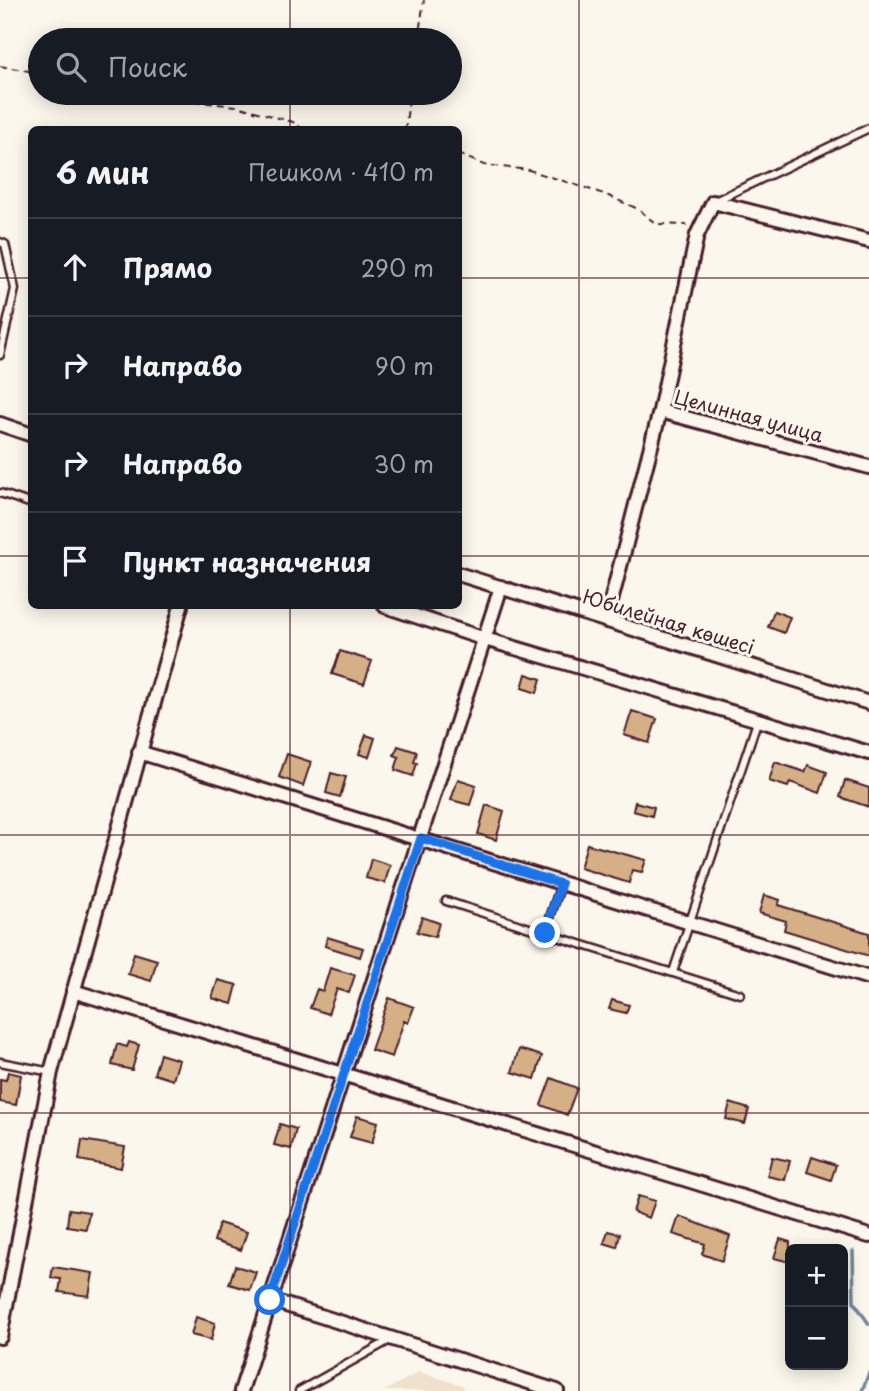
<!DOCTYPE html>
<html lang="ru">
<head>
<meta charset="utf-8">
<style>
	:root { --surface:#171b24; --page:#242831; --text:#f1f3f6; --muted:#9ea1a6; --line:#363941 }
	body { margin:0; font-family:"Playpen Sans",sans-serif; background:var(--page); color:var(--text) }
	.controls { position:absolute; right:21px; bottom:21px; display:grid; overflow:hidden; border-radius:10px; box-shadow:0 4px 18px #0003 }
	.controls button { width:63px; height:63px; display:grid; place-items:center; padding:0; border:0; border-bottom:2px solid var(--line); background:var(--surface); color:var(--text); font:35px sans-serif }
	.stop { position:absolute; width:21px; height:21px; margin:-16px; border:5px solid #1a73e8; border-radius:50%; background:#fff }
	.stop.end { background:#1a73e8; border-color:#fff; box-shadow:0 2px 7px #0008 }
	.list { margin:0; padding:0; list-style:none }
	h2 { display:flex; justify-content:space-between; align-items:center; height:91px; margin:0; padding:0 28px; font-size:30px }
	h2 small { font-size:23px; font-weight:400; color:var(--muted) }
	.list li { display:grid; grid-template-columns:46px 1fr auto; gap:21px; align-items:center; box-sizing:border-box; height:98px; padding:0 28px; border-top:2px solid var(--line) }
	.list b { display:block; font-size:26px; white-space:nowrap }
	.list em { font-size:23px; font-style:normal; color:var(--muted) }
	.icon { flex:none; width:38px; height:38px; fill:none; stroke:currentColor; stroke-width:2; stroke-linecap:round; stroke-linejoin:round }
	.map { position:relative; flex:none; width:869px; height:1391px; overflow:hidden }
	.search { position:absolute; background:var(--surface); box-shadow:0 4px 18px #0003; left:28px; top:28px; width:434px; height:77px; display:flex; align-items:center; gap:18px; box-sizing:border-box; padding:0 24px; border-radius:38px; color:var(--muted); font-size:26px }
	.panel { position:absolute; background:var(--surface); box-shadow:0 4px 18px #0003; left:28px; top:126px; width:434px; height:483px; border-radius:10px }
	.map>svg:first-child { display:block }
	.built { fill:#f0e1cd }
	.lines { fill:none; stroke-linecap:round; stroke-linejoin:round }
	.stream { stroke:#6f879d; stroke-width:3.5 }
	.building { fill:#d5af86; stroke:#4a1f2b; stroke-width:2 }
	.service-casing { stroke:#4a1f2b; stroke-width:11 }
	.minor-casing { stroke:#4a1f2b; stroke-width:18 }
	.path { stroke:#4a1f2b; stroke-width:2; stroke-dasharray:7 5; stroke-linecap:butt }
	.service { stroke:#fbf7ec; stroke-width:6 }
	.minor { stroke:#fbf7ec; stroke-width:12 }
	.route { stroke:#1a73e8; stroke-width:9 }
	.grid { fill:none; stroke:#4a1f2b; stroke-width:2; stroke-opacity:0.55 }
	.labels { text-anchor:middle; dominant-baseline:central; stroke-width:6; stroke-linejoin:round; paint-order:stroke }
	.street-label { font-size:19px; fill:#4a1f2b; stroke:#fbf7ec }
</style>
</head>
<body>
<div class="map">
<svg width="869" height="1391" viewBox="0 0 869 1391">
	<rect width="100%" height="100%" fill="#fbf7ec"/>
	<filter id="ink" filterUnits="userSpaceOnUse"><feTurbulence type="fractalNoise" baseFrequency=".0143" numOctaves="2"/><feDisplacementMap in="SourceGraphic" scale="14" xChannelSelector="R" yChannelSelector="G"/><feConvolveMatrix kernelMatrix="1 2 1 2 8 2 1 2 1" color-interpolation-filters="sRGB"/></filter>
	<g filter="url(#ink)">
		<path class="built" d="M 419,1372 L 462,1385 L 466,1391 L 384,1391 Z"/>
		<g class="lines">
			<path class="stream" d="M 853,1251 L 854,1302 L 869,1324
				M 862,1391 L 869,1373"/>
		</g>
		<path class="building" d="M 774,611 L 790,617 L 784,633 L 768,627 Z
			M 340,651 L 372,661 L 364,684 L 332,674 Z
			M 526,674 L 541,679 L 537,693 L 522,688 Z
			M 632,711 L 657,719 L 649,743 L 624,735 Z
			M 366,735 L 375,738 L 369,757 L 359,754 Z
			M 398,746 L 417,752 L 414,762 L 417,763 L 413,776 L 395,770 L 399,757 L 394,755 Z
			M 287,754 L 311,762 L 303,786 L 279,777 Z
			M 775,762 L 805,772 L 808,765 L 827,772 L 820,793 L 790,782 L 788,787 L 769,781 Z
			M 331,773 L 346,777 L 340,797 L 326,793 Z
			M 458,779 L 476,785 L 470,805 L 451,800 Z
			M 845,780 L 869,788 L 869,807 L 840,797 Z
			M 635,802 L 654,807 L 652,816 L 633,811 Z
			M 486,805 L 504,811 L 496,840 L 478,834 Z
			M 587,844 L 646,860 L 642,872 L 632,870 L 629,883 L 580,868 Z
			M 371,859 L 390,865 L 385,883 L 366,878 Z
			M 764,895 L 780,900 L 778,905 L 869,933 L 869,956 L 784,930 L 786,921 L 759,913 Z
			M 422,917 L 439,923 L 435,937 L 417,932 Z
			M 327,937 L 363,948 L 360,957 L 325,946 Z
			M 134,953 L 157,960 L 151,981 L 128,974 Z
			M 330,968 L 355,975 L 349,993 L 337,989 L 328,1014 L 310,1008 L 317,989 L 323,991 Z
			M 218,980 L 237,985 L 232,1004 L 212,998 Z
			M 389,998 L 414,1007 L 408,1023 L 404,1021 L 392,1057 L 371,1050 Z
			M 612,1000 L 629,1005 L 626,1013 L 609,1009 Z
			M 129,1042 L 139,1045 L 132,1070 L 112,1065 L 117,1044 L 127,1047 Z
			M 519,1049 L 542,1056 L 535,1079 L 512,1072 Z
			M 160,1054 L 179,1060 L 173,1080 L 154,1074 Z
			M 8,1072 L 21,1075 L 16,1105 L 0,1102 L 0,1079 L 6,1080 Z
			M 551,1078 L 577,1088 L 567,1115 L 541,1105 Z
			M 730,1103 L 749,1109 L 745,1124 L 726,1119 Z
			M 357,1116 L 378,1122 L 372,1143 L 350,1137 Z
			M 280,1124 L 296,1129 L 291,1149 L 274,1145 Z
			M 82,1140 L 125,1147 L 121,1168 L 79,1160 Z
			M 772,1157 L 790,1161 L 785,1180 L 767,1176 Z
			M 812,1157 L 836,1165 L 831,1180 L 807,1172 Z
			M 638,1196 L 655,1201 L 649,1218 L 633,1212 Z
			M 69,1209 L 89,1212 L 86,1229 L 67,1226 Z
			M 679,1216 L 730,1236 L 722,1261 L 702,1254 L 705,1244 L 673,1234 Z
			M 219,1223 L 247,1232 L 241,1250 L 214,1241 Z
			M 608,1231 L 620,1234 L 617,1247 L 604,1243 Z
			M 780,1239 L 790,1242 L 790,1262 L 774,1258 Z
			M 235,1266 L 256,1272 L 250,1290 L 229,1284 Z
			M 53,1267 L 93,1273 L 89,1296 L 59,1292 L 61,1279 L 51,1278 Z
			M 196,1317 L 215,1323 L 211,1340 L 191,1335 Z"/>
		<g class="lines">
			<g class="service-casing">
				<path id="service" d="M 715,201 L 869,128
					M 0,242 L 5,244 L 15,289 L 0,355
					M 0,493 L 32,504
					M 446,901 L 545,933 L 561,884
					M 545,933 L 740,994
					M 673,972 L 758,719
					M 0,1062 L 51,1072
					M 299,1391 L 390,1340"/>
			</g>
			<g class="minor-casing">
				<path id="minor" d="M 660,411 L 869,467
					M 0,424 L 32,435
					M 458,574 L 869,703
					M 385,606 L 485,639 L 869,753
					M 606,621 L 660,411 L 697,235 L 713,202 L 869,241
					M 139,752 C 383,827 625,904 869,978
					M 73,991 L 869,1236
					M 270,1300 L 557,1391
					M 0,1337 L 51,1072 L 181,606
					M 241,1391 L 501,587"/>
			</g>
			<path class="path" d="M 418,40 L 424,0
				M 0,66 L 40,73
				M 159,93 L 188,101 L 237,106 L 293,122 L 304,130
				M 405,130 L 410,93
				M 458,154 L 484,165 L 529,170 L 604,194 L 638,209 L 656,224 L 687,225"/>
			<use href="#service" class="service"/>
			<use href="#minor" class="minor"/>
		</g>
	</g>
	<g class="lines" filter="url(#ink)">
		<path class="route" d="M 270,1300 L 421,838 L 561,884 L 545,933"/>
	</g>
	<path class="grid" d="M 290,0 L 290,40M 579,0 L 579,1391M 290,93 L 290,130M 0,278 L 32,278M 458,278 L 869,278M 0,556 L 32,556M 458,556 L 869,556M 290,606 L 290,1391M 0,835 L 869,835M 0,1113 L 869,1113"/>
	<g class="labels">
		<g class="street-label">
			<text transform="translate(749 415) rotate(15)">Целинная улица</text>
			<text transform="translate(669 621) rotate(17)">Юбилейная көшесі</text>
		</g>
	</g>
</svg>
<div class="controls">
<button>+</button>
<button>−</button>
</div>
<div class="stop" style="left:270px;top:1300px"></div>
<div class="stop end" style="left:545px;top:933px"></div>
<div class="search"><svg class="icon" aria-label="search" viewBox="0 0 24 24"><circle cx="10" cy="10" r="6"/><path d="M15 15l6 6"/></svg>Поиск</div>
<section class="panel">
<h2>6 мин<small>Пешком · 410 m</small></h2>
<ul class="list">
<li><svg class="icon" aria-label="ahead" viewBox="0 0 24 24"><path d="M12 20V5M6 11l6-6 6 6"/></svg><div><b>Прямо</b></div><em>290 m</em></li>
<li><svg class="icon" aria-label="right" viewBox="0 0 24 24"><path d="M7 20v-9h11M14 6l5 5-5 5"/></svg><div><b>Направо</b></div><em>90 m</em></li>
<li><svg class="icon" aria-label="right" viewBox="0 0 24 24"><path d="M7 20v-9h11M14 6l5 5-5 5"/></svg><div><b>Направо</b></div><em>30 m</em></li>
<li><svg class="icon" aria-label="arrive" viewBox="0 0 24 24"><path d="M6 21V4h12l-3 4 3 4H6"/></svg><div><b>Пункт назначения</b></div></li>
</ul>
</section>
</div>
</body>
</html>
